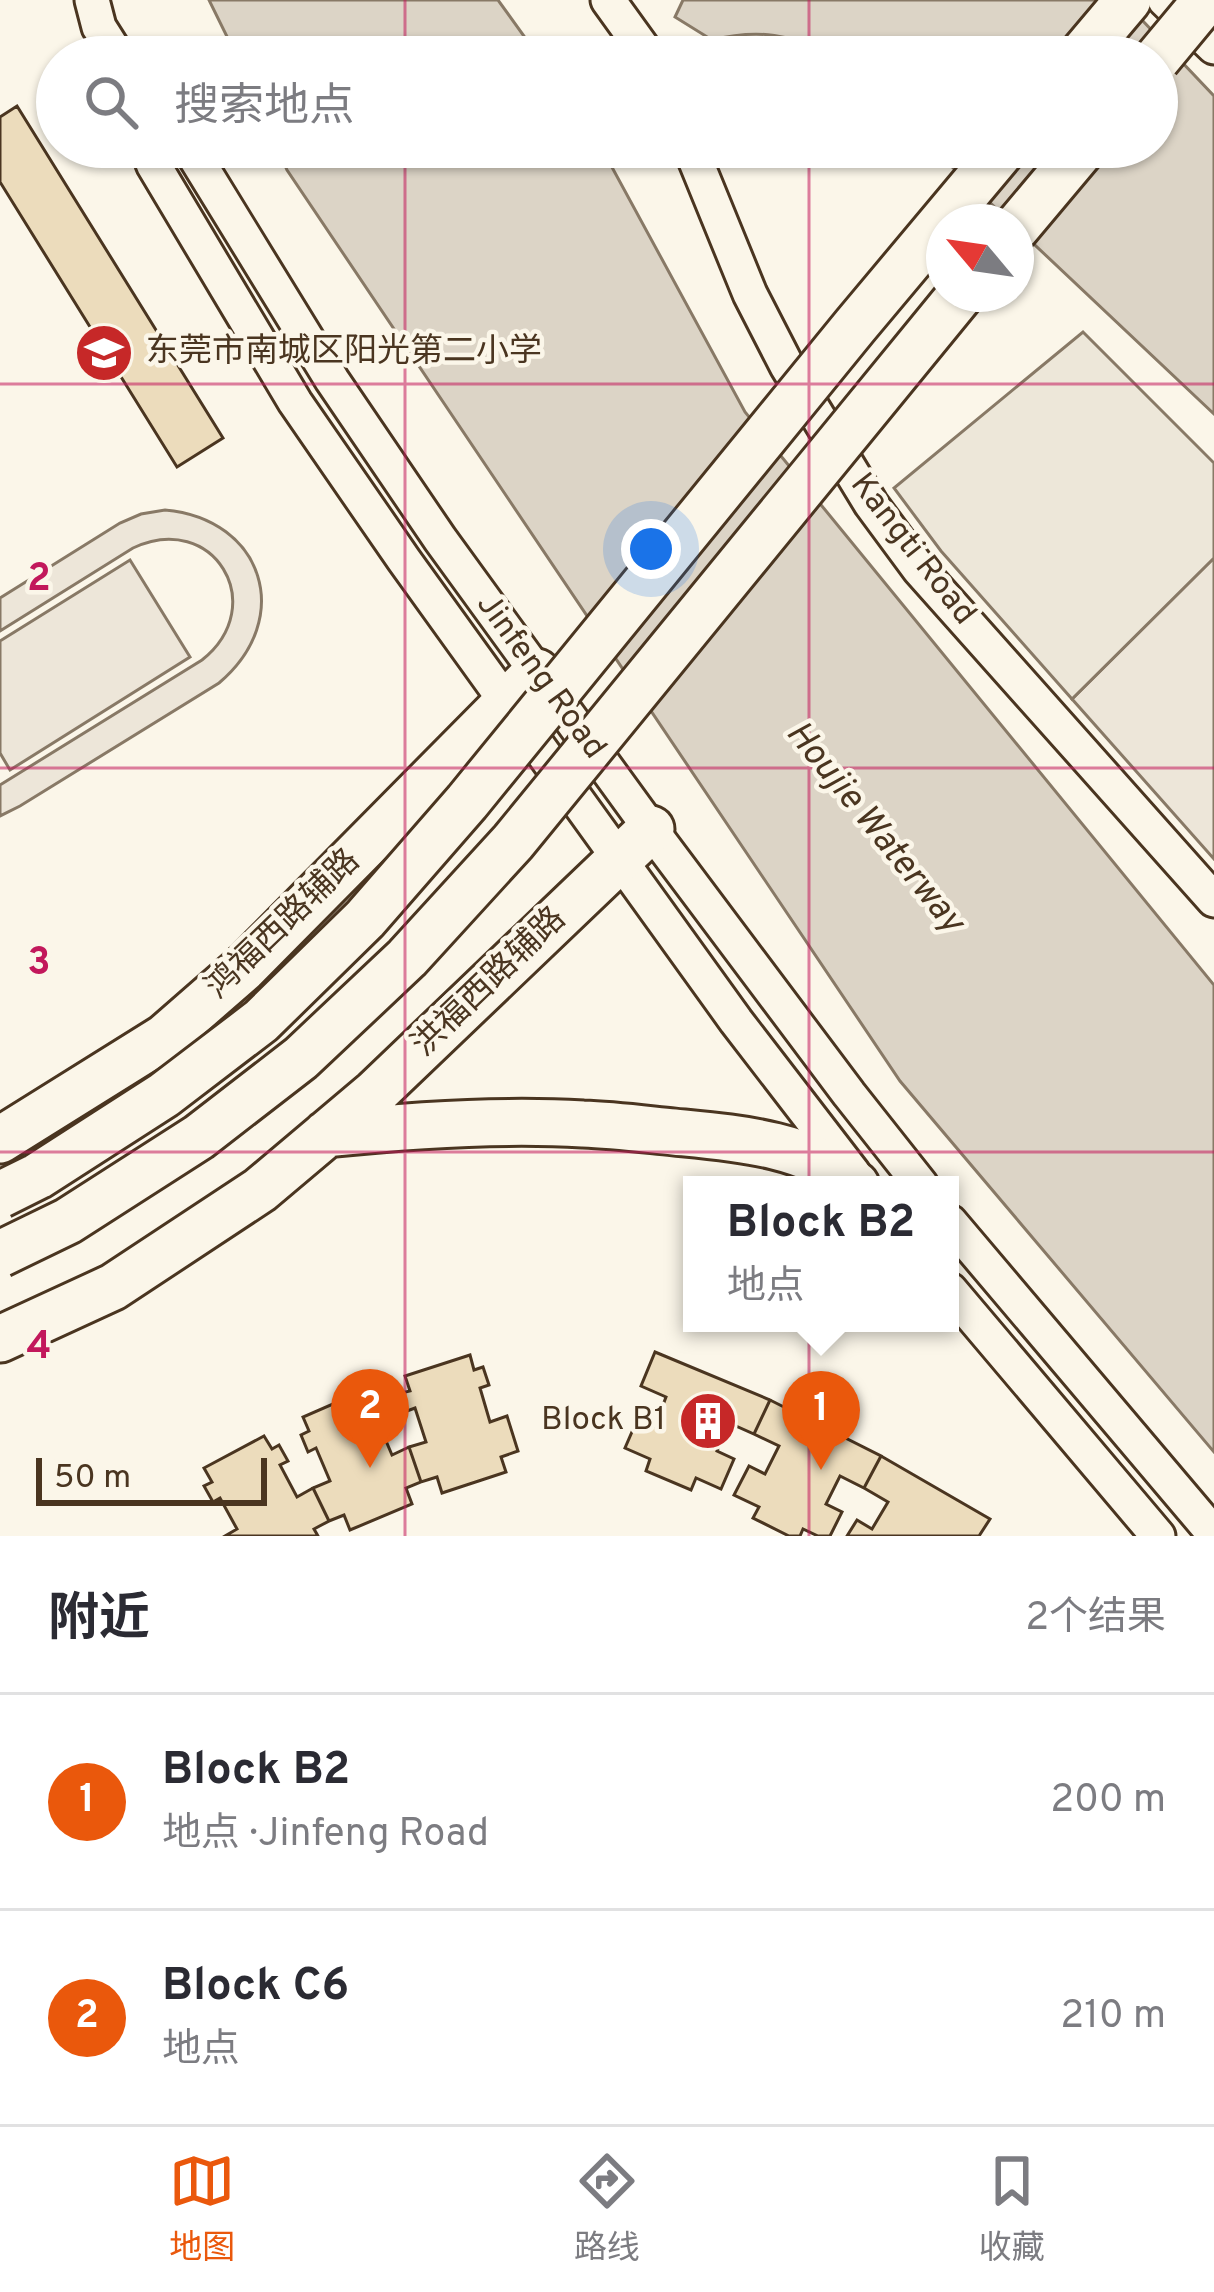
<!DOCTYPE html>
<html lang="zh">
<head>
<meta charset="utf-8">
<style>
	:root { --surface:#fff; --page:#f7f7f7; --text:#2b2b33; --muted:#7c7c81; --line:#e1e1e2; --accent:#ea580c }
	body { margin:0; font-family:Overpass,"Noto Sans SC",sans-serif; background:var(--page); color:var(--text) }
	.compass { position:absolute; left:926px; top:204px; width:108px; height:108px; border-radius:50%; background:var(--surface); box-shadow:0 3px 9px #0004; rotate:299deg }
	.scale { position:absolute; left:36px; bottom:30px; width:231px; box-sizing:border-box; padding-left:12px; border:6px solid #4a3520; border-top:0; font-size:33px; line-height:42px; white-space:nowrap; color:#4a3520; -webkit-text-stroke:9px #fbf6e9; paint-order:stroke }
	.you { position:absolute; left:651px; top:549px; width:42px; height:42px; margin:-30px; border:9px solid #fff; border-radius:50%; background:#1a73e8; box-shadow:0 0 0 18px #1a73e833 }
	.badge { display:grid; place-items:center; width:78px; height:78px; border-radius:50%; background:var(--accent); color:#fff; font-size:39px; font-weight:700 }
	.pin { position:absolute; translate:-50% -99px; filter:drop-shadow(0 3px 6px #0008) }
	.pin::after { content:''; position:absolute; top:63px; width:42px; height:36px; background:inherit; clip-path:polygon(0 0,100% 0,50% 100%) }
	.popup { position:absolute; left:683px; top:1176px; width:276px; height:156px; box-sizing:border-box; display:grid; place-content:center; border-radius:0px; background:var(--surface); filter:drop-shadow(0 3px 9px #0005); font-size:39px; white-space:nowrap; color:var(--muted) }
	.popup b { font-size:45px; color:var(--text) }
	.popup::after { content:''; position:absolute; left:50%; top:100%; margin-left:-24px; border:24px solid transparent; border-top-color:var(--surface) }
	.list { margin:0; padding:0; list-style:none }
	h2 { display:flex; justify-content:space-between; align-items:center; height:156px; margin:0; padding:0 48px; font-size:51px }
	h2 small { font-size:39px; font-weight:400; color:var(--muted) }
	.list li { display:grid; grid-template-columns:78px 1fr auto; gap:36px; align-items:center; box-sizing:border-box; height:216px; padding:0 48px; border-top:3px solid var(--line) }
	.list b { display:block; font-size:45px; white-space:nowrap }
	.list p { margin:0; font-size:39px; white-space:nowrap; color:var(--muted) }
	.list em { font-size:39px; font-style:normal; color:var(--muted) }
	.icon { flex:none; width:66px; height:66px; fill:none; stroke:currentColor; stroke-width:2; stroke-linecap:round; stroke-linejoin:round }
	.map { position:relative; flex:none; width:1214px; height:1536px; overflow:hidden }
	.search { position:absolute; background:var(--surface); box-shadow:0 3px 9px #0004; left:36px; right:36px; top:36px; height:132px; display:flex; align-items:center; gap:30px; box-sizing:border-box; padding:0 42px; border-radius:66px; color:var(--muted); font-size:45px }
	.sheet { height:588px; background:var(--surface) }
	nav { display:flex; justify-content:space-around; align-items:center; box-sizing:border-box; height:168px; border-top:3px solid var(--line); background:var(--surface); font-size:33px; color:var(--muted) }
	nav a { display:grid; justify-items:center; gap:6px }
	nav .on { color:var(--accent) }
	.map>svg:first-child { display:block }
	.green { fill:#ede6d9; stroke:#887966; stroke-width:3 }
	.parking { fill:#ede7d9; stroke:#887966; stroke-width:3 }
	.water { fill:#dcd4c6; stroke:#887966; stroke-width:3 }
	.building { fill:#ecdcbc; stroke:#4a3520; stroke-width:3 }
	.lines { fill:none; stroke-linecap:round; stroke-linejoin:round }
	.minor-casing { stroke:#4a3520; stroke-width:39 }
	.major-casing { stroke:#4a3520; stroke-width:51 }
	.minor { stroke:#fbf6e9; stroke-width:33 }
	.major { stroke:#fbf6e9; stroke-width:45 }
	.major-bridge-casing { stroke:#4a3520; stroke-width:51; stroke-linecap:butt }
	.major-bridge { stroke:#fbf6e9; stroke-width:45 }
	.grid { fill:none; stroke:#c2185b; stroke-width:3; stroke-opacity:0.55 }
	.labels { text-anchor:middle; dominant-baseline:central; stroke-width:9; stroke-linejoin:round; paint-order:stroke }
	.poi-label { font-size:33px; fill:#4a3520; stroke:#fbf6e9; text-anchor:start }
	.street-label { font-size:33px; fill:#4a3520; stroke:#fbf6e9 }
	.water-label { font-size:36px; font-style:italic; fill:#4a3520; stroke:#fbf6e9 }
	.grid-label { font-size:39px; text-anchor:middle; font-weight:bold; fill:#c2185b; stroke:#fbf6e9; stroke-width:9; stroke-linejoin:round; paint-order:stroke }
</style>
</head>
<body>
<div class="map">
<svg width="1214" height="1536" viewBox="0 0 1214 1536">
	<rect width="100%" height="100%" fill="#fbf6e9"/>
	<path class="green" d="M 165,510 C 264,519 295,619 219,683 L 20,806 L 0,816 L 0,785 L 202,660 C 271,605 213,510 133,548 L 0,631 L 0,598 L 120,523 L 141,514 Z
		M 1214,558 L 1214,859 L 1072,699 Z
		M 130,560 L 190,657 L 10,770 L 0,753 L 0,641 Z"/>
	<path class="parking" d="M 1083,332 L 1214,463 L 1214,558 L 1072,699 L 941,551 L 894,488 Z"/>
	<path class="water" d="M 209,0 L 498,0 L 539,57 L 237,57 Z
		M 683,0 L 1123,0 L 1214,96 L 1214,414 L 931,147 L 1157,147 L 1157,57 L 833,57 C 794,33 756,29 712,40 L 675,17 Z
		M 277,147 L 601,147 L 745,412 L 1214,985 L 1214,1452 L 900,1081 L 287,170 Z"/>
	<path class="building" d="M 17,106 L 223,438 L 177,467 L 0,182 L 0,117 Z
		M 655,1352 L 770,1400 L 754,1434 L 729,1423 L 717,1451 L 734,1459 L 721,1489 L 696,1478 L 691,1490 L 646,1471 L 650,1459 L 625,1448 L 638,1418 L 655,1426 L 666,1397 L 641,1386 Z
		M 470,1355 L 474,1370 L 483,1367 L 489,1385 L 480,1388 L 490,1422 L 507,1416 L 518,1451 L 501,1457 L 506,1472 L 442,1493 L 437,1477 L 421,1482 L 409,1447 L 426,1442 L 415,1408 L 407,1411 L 401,1393 L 410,1391 L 405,1376 Z
		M 365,1390 L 371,1405 L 379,1402 L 386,1418 L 378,1422 L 392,1455 L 409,1447 L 421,1482 L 406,1488 L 412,1504 L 350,1530 L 344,1515 L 329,1521 L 313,1488 L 330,1481 L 316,1448 L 308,1452 L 301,1435 L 309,1431 L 303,1417 Z
		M 770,1400 L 881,1456 L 864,1488 L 840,1476 L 826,1504 L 842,1512 L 830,1536 L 818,1536 L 803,1529 L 800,1536 L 789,1536 L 753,1518 L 759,1507 L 734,1495 L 749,1466 L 765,1474 L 779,1446 L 754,1434 Z
		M 264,1436 L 272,1449 L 279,1445 L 288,1461 L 280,1465 L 297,1497 L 313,1488 L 329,1521 L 314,1529 L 318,1536 L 225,1536 L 237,1529 L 220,1498 L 213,1502 L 204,1486 L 212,1482 L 204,1468 Z
		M 881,1456 L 990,1519 L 979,1536 L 847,1536 L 857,1520 L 872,1529 L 888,1502 L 864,1488 Z"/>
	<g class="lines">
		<g class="minor-casing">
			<path id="minor" d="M 92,0 L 99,27 L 118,57
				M 608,0 L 649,57
				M 1165,0 L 1214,47
				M 154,147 L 153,164 L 295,402 L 404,560 L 736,1021 L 853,1173
				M 189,147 L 332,380 L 440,539 L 660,842 L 849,1094 L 921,1185
				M 690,147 L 750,294 L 787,366 L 871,504 L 919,569 L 1214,900
				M 950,1222 L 1214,1534
				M 950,1290 L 1158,1536"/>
		</g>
		<g class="major-casing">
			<path id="major" d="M 1080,57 L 1128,0
				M 1016,228 L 1084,147
				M 326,1134 C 411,1125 497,1119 583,1124 C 613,1125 644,1129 674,1132 C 735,1138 808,1143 856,1185
				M 0,1140 L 165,1037 L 244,968 L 537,672
				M 0,1339 L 113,1287 L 260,1190 L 375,1093 L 651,829"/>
		</g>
		<use href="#minor" class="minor"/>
		<use href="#major" class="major"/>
		<g class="major-bridge-casing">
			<path id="major-bridge" d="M 1157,59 L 1206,0
				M 0,1195 L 38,1176 L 164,1095 L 261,1021 L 365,919 L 467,802 L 855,326 L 1005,147
				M 0,1254 L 68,1221 L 199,1137 L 301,1058 L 407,958 L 513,842 L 961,294"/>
		</g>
		<use href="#major-bridge" class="major-bridge"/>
	</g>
	<path class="grid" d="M 405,0 L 405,57M 809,0 L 809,57M 405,147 L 405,1536M 809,147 L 809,1536M 0,384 L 1214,384M 0,768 L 1214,768M 0,1152 L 1214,1152"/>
	<defs>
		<g id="school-disc" transform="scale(3)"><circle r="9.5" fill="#c62828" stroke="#fbf6e9"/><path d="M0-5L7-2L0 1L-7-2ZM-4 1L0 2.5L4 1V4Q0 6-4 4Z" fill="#fff"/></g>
		<g id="building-disc" transform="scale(3)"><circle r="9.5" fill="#c62828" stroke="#fbf6e9"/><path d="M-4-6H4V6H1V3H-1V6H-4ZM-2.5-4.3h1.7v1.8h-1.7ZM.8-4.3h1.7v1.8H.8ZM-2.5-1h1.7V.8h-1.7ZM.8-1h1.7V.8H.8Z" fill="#fff"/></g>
	</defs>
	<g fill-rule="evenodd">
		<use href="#school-disc" x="104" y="353"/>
		<use href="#building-disc" x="708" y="1421"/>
	</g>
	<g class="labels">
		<g class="poi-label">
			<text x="146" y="353">东莞市南城区阳光第二小学</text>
			<text x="666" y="1421" text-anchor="end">Block B1</text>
		</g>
		<g class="street-label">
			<text transform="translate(912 550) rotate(52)">Kangti Road</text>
			<text transform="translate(540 677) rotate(54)">Jinfeng Road</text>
			<text transform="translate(284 925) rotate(-44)">鸿福西路辅路</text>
			<text transform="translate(490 983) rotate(-44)">洪福西路辅路</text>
		</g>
		<g class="water-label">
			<text transform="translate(874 828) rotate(51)">Houjie Waterway</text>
		</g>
	</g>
	<g class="grid-label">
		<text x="39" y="590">2</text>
		<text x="39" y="974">3</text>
		<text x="39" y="1358">4</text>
	</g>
</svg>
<svg class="compass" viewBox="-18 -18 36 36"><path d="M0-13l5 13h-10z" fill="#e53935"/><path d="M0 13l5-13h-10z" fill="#7c7c81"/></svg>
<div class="scale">50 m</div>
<div class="you"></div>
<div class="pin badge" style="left:821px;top:1470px">1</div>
<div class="popup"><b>Block B2</b>地点</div>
<div class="pin badge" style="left:370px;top:1468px">2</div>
<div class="search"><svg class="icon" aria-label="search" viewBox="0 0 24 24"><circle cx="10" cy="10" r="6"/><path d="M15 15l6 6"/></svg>搜索地点</div>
</div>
<section class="sheet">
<h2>附近<small>2个结果</small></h2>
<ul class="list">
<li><span class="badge">1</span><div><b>Block B2</b><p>地点 · Jinfeng Road</p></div><em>200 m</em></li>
<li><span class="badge">2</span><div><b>Block C6</b><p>地点</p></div><em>210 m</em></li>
</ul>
</section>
<nav>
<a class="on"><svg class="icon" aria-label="map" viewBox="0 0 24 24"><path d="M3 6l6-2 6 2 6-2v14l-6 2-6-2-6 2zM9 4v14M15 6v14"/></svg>地图</a>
<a><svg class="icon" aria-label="directions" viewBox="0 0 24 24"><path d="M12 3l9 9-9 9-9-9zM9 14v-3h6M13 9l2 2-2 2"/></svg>路线</a>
<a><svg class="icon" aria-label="saved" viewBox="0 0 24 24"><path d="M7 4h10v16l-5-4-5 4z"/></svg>收藏</a>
</nav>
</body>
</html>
